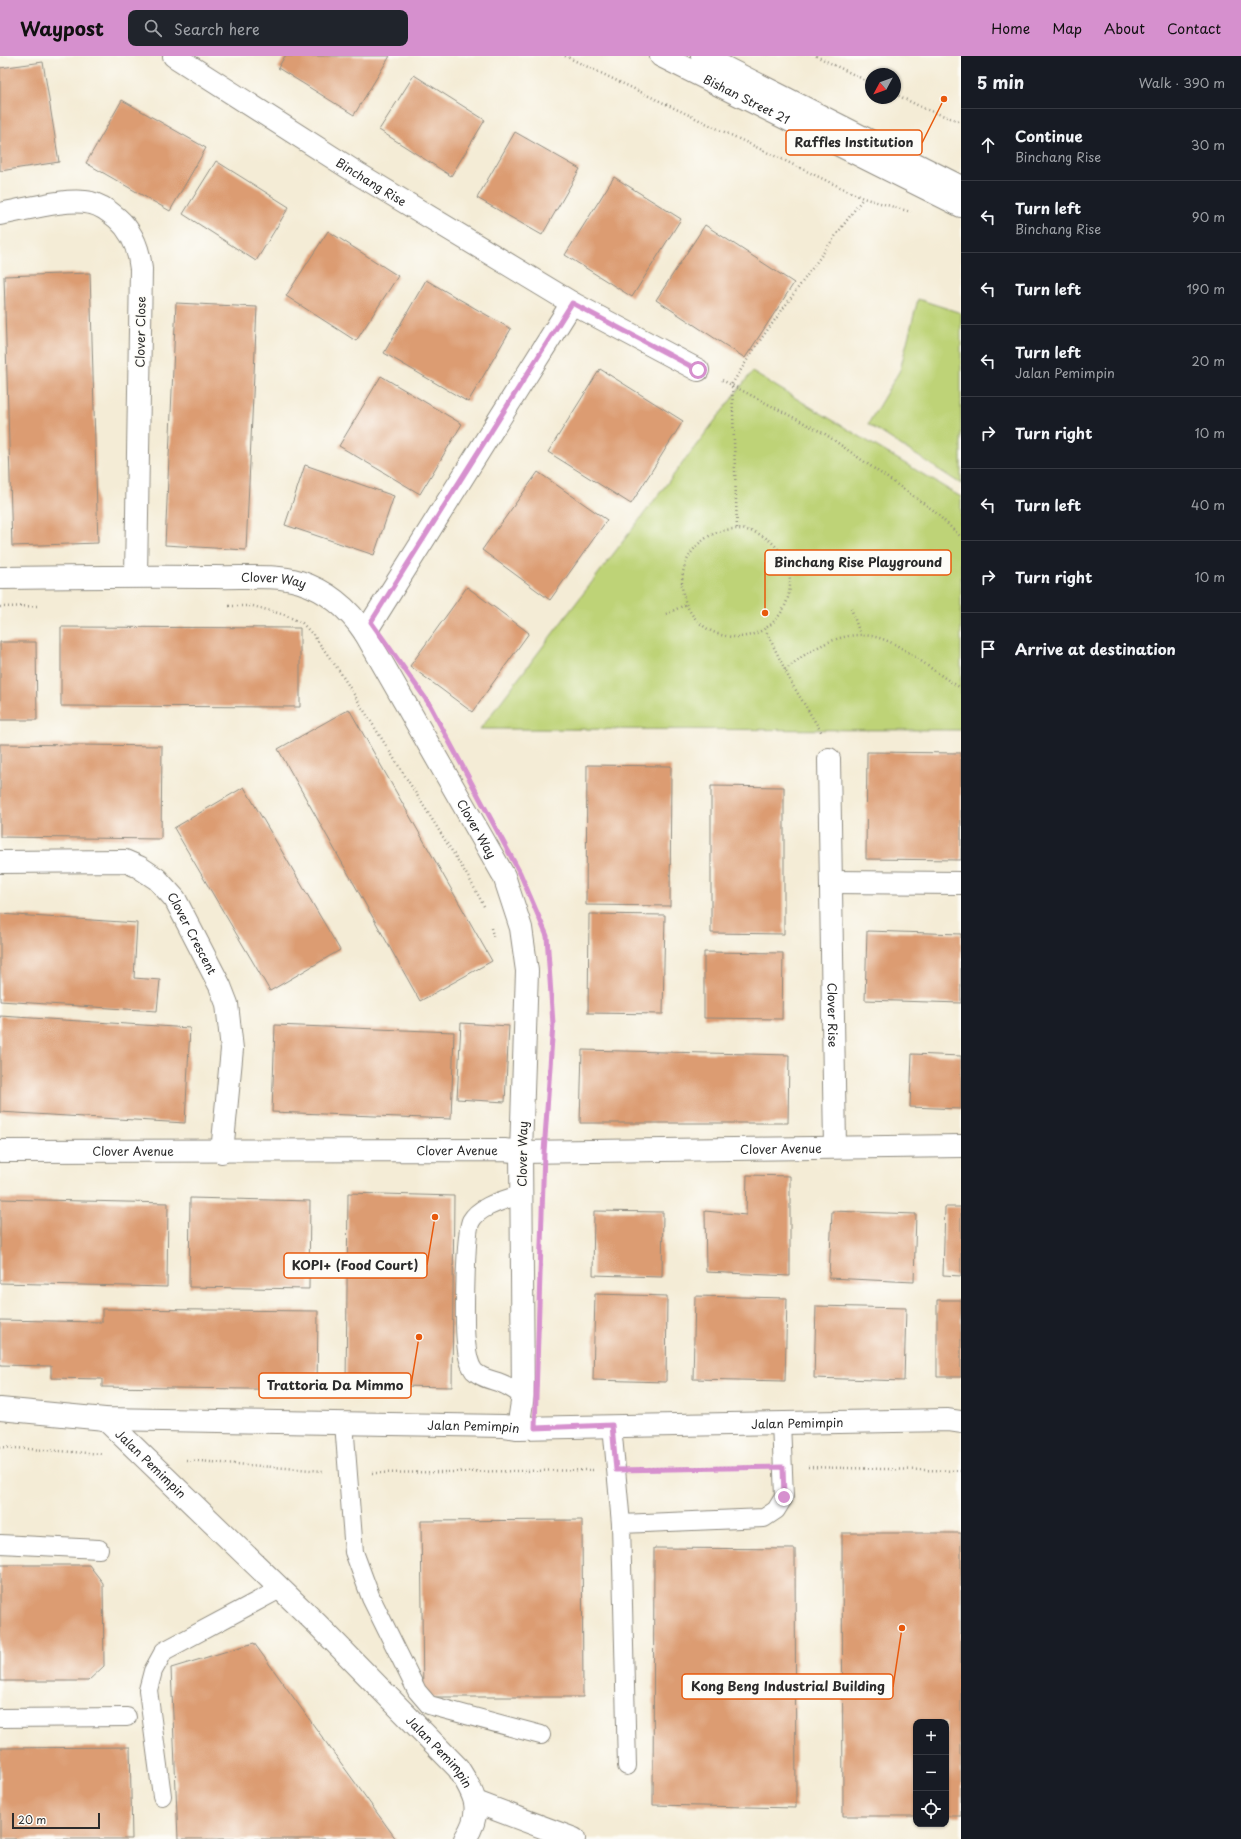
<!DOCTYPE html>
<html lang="en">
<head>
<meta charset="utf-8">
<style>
	:root { --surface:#171b24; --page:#20242c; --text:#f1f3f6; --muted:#9ea1a6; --line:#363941; --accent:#d690ce }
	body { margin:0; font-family:"Playpen Sans",sans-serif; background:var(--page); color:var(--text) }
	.controls { position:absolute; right:12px; bottom:12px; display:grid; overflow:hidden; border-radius:8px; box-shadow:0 1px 3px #0004 }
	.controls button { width:36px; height:36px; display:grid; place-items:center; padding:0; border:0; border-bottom:1px solid var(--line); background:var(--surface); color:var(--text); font:20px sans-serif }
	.compass { position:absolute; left:865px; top:12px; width:36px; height:36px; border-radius:50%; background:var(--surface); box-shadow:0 1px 3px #0004; rotate:229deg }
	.scale { position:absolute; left:12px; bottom:10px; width:88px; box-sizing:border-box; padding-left:4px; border:2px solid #2b2b2b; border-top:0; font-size:11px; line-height:14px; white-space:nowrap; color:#2b2b2b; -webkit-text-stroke:3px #fdfcf7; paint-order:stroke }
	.stop { position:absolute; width:12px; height:12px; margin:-9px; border:3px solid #d690ce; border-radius:50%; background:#fff }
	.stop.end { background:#d690ce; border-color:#fff; box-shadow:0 1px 4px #0008 }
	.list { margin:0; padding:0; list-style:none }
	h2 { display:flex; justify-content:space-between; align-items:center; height:52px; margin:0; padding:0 16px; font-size:17px }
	h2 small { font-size:13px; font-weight:400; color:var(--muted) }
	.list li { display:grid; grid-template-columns:26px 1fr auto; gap:12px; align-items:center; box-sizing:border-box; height:72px; padding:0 16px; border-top:1px solid var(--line) }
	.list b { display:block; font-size:15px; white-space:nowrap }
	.list p { margin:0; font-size:13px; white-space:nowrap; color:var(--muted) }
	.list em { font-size:13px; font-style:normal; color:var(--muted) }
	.icon { flex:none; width:22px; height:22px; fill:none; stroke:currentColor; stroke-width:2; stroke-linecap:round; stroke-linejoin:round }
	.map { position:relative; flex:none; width:961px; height:1783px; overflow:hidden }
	header { display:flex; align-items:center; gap:24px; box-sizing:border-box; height:56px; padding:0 20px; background:var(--accent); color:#111 }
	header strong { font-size:19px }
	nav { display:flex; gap:22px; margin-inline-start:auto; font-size:14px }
	.search { width:280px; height:36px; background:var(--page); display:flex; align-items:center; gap:10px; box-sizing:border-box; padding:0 14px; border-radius:8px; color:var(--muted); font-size:15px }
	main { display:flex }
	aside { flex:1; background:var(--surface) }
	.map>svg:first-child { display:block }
	.green { fill:#bed377; stroke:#747f51 }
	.building { fill:#dc9c72 }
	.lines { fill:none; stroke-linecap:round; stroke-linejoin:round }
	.lane-casing { stroke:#908c80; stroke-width:20 }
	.street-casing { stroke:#908c80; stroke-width:24 }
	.secondary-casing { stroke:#908c80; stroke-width:24 }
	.path { stroke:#908c80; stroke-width:2.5; stroke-dasharray:1 3; stroke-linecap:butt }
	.lane { stroke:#fff; stroke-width:18 }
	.street { stroke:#fff; stroke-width:22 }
	.secondary { stroke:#fff; stroke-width:22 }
	.route { stroke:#d690ce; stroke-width:5 }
	.labels { text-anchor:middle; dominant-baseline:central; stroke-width:3; stroke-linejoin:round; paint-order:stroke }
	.street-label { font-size:12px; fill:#2b2b2b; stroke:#fdfcf7 }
	.leader { fill:none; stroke:#e8590c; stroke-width:1.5 }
	.callout-dot { fill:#e8590c; stroke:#fdfcf7; stroke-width:1.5 }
	.callout { fill:#fdfcf7; stroke:#e8590c; stroke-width:1.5 }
	.callout-label { font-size:13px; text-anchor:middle; font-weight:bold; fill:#2b2b2b }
</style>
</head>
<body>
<header>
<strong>Waypost</strong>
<div class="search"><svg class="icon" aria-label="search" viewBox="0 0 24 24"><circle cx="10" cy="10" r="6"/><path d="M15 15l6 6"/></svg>Search here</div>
<nav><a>Home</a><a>Map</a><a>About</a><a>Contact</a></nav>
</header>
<main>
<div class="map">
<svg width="961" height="1783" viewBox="0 0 961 1783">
	<rect width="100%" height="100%" fill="#fdfcf7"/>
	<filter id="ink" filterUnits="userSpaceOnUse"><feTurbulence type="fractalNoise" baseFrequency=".025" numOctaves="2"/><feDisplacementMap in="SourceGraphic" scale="8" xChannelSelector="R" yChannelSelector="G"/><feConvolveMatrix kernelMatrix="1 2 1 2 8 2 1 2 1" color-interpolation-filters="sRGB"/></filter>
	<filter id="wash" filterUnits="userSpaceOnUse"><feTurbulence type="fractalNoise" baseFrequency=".012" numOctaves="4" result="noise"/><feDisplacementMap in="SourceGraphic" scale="16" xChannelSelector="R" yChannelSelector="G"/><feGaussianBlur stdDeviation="0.9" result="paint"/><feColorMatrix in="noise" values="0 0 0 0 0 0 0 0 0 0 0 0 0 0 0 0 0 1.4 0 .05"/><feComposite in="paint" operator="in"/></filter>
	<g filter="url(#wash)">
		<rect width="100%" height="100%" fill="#f4ecd6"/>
		<path class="green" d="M 918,243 L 961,257 L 961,428 L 868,368 L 900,314 Z
			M 752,316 L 961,441 L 961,674 L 480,673 Z"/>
		<g id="blocks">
			<path class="building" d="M 285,0 L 390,0 L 354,59 L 278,12 Z
				M 43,6 L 59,106 L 0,115 L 0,12 Z
				M 414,19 L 485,64 L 451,120 L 379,74 Z
				M 122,44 L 206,92 L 170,155 L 86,107 Z
				M 515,76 L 580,113 L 542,179 L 477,142 Z
				M 216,105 L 289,151 L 256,205 L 183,158 Z
				M 614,121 L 681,163 L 632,241 L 565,199 Z
				M 705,169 L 794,227 L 745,302 L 656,244 Z
				M 328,175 L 398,220 L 356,285 L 286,240 Z
				M 90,217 L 98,487 L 12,490 L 4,220 Z
				M 426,224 L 511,273 L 468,346 L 384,297 Z
				M 176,247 L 257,251 L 246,494 L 165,489 Z
				M 600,313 L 683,365 L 631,448 L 548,396 Z
				M 381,320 L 462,368 L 420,438 L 339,390 Z
				M 305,409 L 394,440 L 374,499 L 285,469 Z
				M 538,416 L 607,464 L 550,544 L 482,494 Z
				M 467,531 L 529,577 L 472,656 L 410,610 Z
				M 61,571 L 300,572 L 300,651 L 61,650 Z
				M 0,586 L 36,586 L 37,664 L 0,664 Z
				M 349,653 L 492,905 L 420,945 L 278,693 Z
				M 0,688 L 162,690 L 161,783 L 0,781 Z
				M 867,696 L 961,697 L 961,804 L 866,803 Z
				M 587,709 L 671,710 L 670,850 L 586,849 Z
				M 711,730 L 784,731 L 784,878 L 711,877 Z
				M 244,731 L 340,894 L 270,935 L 174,772 Z
				M 0,858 L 137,867 L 134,922 L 160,924 L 157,955 L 0,945 Z
				M 589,858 L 665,859 L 663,958 L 588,957 Z
				M 867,875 L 961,878 L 961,947 L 865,944 Z
				M 704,896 L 783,897 L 782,963 L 704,962 Z
				M 0,960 L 190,972 L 185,1067 L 0,1056 Z
				M 461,967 L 509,970 L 505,1046 L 457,1043 Z
				M 275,969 L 454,976 L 451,1063 L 272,1056 Z
				M 582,994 L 789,999 L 788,1067 L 580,1067 Z
				M 912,998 L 961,1000 L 961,1053 L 910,1051 Z
				M 747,1119 L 790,1120 L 790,1220 L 706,1216 L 705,1155 L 746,1159 Z
				M 348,1137 L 454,1140 L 452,1331 L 346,1329 Z
				M 190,1142 L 310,1145 L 309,1233 L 189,1231 Z
				M 0,1143 L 168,1147 L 167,1231 L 0,1227 Z
				M 945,1151 L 961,1151 L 961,1220 L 943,1219 Z
				M 594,1155 L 663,1156 L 662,1221 L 593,1219 Z
				M 832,1155 L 916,1158 L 914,1226 L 829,1222 Z
				M 595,1238 L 667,1240 L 666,1326 L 593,1324 Z
				M 695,1240 L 787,1242 L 785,1325 L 693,1323 Z
				M 937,1244 L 961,1244 L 961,1321 L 937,1321 Z
				M 816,1250 L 906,1252 L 904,1325 L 814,1322 Z
				M 102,1253 L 318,1255 L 317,1334 L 102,1331 L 102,1323 L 51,1322 L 51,1310 L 0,1309 L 0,1264 L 102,1266 Z
				M 582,1464 L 583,1641 L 423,1641 L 421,1465 Z
				M 842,1477 L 961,1477 L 961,1760 L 946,1760 L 946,1666 L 916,1666 L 916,1760 L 843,1760 Z
				M 654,1492 L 795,1493 L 796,1752 L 653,1749 Z
				M 0,1509 L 89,1509 L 103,1527 L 104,1610 L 88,1625 L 0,1625 Z
				M 254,1587 L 396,1783 L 178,1783 L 171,1612 Z
				M 130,1691 L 132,1783 L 0,1783 L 0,1692 Z"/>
		</g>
	</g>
	<g filter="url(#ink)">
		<use href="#blocks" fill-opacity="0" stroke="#908c80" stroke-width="1"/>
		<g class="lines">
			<g class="lane-casing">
				<path id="lane" d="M 522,1138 C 506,1144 480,1149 471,1165 C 465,1176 464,1270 466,1286 C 467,1296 468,1307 474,1315 C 483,1324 497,1324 507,1330 C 513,1333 518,1337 523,1340
					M 344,1367 L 354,1496 L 371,1542 L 417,1635 L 429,1649 L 541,1679
					M 612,1369 L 621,1468 L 627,1710
					M 621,1468 L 764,1462 L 776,1454 L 784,1441 L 781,1366
					M 0,1488 L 99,1493
					M 0,1662 L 127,1661
					M 162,1740 L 148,1634 L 153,1615 L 164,1595 L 280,1533"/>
			</g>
			<g class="street-casing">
				<g id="street">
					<path id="s1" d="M 174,0 L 360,119 L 572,247 L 698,314"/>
					<path d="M 0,158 C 24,154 68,141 91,147 C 101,149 110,156 117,162 C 133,176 139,193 141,213 L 136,520"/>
					<path id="s2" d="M 0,522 C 72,521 143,520 215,521 C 242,522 274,518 300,526 C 328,535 349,553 365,577 L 504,820 L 521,872 L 527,915 L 521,1096 L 523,1340 L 518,1372"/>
					<path d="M 365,577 L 572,247"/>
					<path id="s3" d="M 829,703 L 835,1091"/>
					<path id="s4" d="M 0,806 L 125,805 L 139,811 L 157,823 L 175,843 L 220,930 L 227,948 L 232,993 L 222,1096"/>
					<path d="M 831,826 L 961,827"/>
					<path id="s5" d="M 0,1095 L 504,1094 L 521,1096 L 961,1090"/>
					<path id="s6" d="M 0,1353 L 105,1363 L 503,1370 L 518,1372 L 948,1364 L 961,1366"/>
					<path id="s7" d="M 105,1363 L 318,1569 L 458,1712 C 475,1739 484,1754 465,1783"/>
					<path d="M 476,1746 L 574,1783"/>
				</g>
			</g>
			<g class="secondary-casing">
				<g id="secondary">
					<path id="s8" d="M 661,0 L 961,150"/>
					<path d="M 702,0 L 961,131"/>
				</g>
			</g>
			<path class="path" d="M 565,0 L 863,142 L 911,156
				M 816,0 L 871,27
				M 895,38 L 925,53 L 961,66
				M 722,324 L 825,378 L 933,454 L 961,481
				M 737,472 L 732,328 L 756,290 L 863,142
				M682 527a54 54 0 1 1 108 0a54 54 0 1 1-108 0Z
				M 229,550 L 253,550 L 285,559 L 302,567 L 314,580 L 340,616 L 470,824 L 485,852
				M 0,551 L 38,550
				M 851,552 L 860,578
				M 666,558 L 687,548
				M 765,573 L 792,628 L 822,677
				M 785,614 C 794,607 803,599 813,594 C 879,555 907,601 961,632
				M 491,872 L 494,883
				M 0,1391 L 103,1398
				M 186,1404 L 323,1415
				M 808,1411 L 961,1415
				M 640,1413 L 759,1411
				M 372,1417 L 593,1414"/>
			<use href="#lane" class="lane"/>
			<use href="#street" class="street"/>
			<use href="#secondary" class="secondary"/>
		</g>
	</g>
	<g class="lines" filter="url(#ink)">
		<path class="route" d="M 698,314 L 572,247 L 371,566 L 428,646 L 520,817 L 547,880 L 553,968 L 544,1096 L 535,1372 L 612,1369 L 616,1414 L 783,1411 L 784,1441"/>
	</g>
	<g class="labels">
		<g class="street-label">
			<text stroke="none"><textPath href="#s8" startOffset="96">Bishan Street 21</textPath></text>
			<text stroke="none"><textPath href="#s1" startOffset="234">Binchang Rise</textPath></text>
			<text transform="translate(140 276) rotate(-89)">Clover Close</text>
			<text stroke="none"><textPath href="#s2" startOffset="274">Clover Way</textPath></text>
			<text stroke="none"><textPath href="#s2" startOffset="610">Clover Way</textPath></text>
			<text stroke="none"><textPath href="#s4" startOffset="227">Clover Crescent</textPath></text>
			<text stroke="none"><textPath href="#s3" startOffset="256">Clover Rise</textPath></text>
			<text stroke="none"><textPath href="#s5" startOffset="781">Clover Avenue</textPath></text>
			<text stroke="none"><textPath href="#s5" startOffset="457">Clover Avenue</textPath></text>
			<text stroke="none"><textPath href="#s5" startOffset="133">Clover Avenue</textPath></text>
			<text transform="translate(522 1098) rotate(-89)">Clover Way</text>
			<text stroke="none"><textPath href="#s6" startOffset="798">Jalan Pemimpin</textPath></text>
			<text stroke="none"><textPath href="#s6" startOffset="474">Jalan Pemimpin</textPath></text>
			<text stroke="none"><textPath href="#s7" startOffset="64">Jalan Pemimpin</textPath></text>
			<text stroke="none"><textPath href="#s7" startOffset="472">Jalan Pemimpin</textPath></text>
		</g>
	</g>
	<path class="leader" d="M944 43L922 87M765 557L765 506M435 1161L427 1209M419 1281L411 1329M902 1572L893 1631"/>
	<g class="callout-dot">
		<circle cx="944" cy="43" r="4"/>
		<circle cx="765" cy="557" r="4"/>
		<circle cx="435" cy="1161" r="4"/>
		<circle cx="419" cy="1281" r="4"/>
		<circle cx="902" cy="1572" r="4"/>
	</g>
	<g class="callout">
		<rect x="786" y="74" width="136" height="25" rx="4"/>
		<rect x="765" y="494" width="186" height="25" rx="4"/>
		<rect x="284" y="1197" width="143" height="25" rx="4"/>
		<rect x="259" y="1317" width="152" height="25" rx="4"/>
		<rect x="682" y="1618" width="211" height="25" rx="4"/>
	</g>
	<g class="callout-label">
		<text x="854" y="91">Raffles Institution</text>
		<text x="858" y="511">Binchang Rise Playground</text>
		<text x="355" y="1214">KOPI+ (Food Court)</text>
		<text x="335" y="1334">Trattoria Da Mimmo</text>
		<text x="788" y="1635">Kong Beng Industrial Building</text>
	</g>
</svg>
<div class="controls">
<button>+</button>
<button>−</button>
<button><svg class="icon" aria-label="locate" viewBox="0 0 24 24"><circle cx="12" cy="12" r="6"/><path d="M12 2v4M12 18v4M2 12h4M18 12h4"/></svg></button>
</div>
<svg class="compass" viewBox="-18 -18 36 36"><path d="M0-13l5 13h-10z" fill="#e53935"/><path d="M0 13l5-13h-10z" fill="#9ea1a6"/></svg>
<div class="scale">20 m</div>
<div class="stop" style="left:698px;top:314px"></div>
<div class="stop end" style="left:784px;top:1441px"></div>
</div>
<aside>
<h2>5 min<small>Walk · 390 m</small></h2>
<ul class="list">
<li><svg class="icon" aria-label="ahead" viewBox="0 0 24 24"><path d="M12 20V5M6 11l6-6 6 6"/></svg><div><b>Continue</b><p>Binchang Rise</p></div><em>30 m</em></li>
<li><svg class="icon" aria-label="left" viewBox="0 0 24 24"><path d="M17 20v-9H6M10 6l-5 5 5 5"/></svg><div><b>Turn left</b><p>Binchang Rise</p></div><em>90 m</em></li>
<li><svg class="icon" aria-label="left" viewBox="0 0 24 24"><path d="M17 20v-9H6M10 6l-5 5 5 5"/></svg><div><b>Turn left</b></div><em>190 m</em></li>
<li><svg class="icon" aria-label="left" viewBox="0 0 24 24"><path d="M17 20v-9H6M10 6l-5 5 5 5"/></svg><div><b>Turn left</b><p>Jalan Pemimpin</p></div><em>20 m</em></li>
<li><svg class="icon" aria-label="right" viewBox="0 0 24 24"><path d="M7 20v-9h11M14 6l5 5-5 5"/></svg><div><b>Turn right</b></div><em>10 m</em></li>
<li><svg class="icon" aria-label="left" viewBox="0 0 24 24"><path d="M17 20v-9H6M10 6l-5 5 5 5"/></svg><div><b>Turn left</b></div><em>40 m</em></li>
<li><svg class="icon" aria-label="right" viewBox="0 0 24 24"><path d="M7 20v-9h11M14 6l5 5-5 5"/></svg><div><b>Turn right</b></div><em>10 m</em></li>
<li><svg class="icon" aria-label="arrive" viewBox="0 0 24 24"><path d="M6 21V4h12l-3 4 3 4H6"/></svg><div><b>Arrive at destination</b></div></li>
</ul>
</aside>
</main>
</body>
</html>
